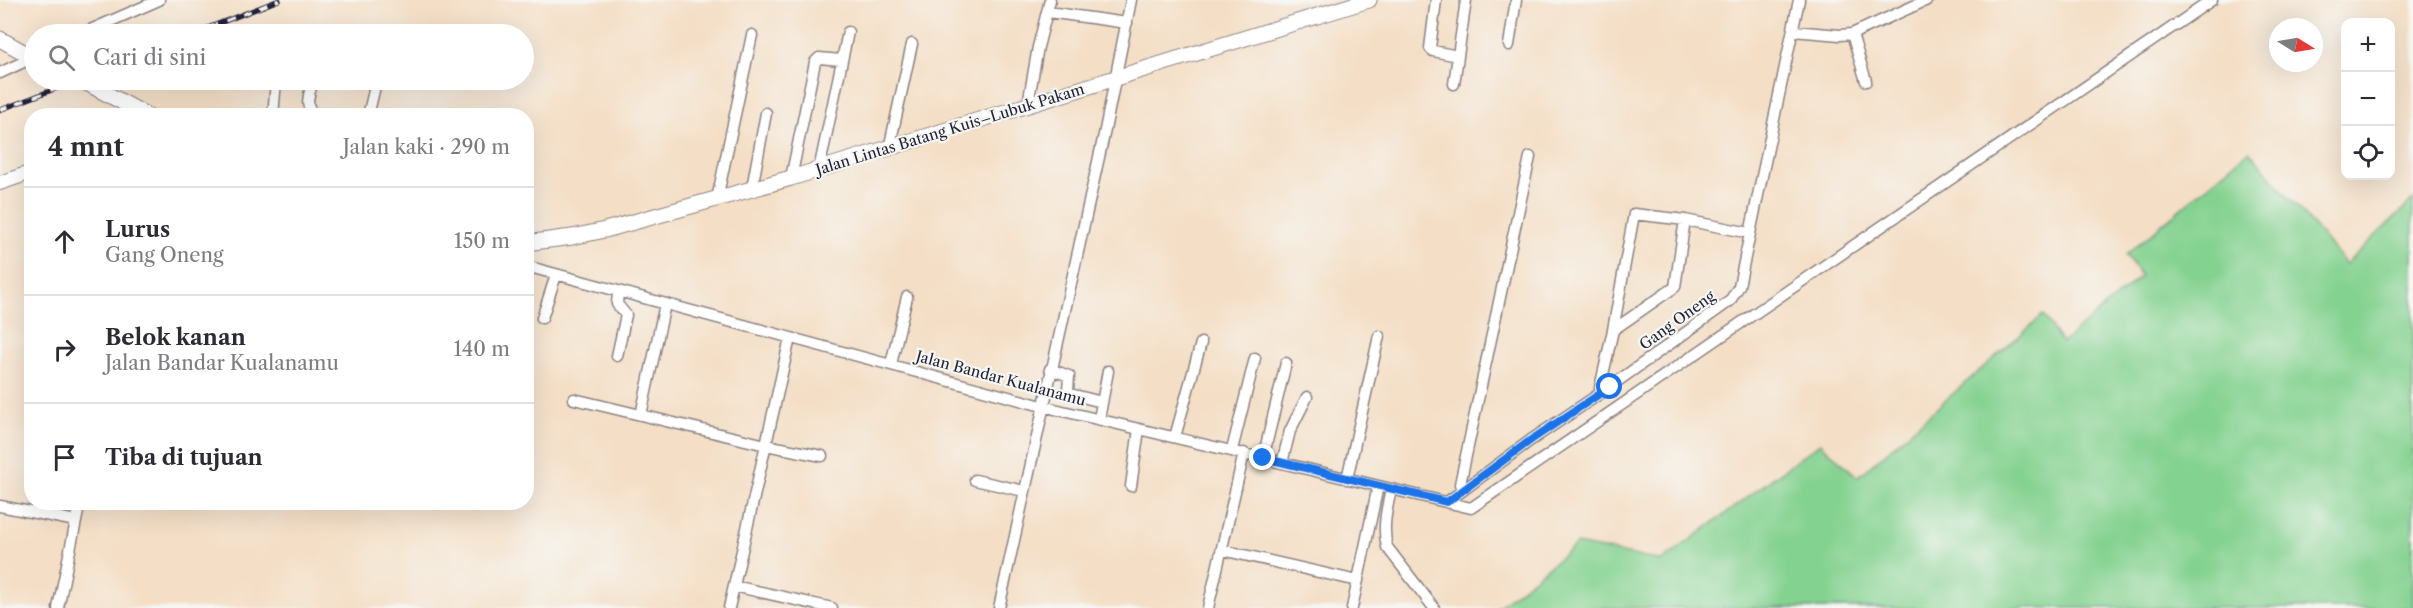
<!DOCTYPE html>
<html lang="id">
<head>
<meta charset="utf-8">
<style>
	:root { --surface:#fff; --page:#f7f7f7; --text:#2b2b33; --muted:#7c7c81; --line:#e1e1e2 }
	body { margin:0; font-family:"Libre Caslon Text",serif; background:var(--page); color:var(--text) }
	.controls { position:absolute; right:18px; top:18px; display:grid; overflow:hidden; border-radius:12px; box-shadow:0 6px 24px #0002 }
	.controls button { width:54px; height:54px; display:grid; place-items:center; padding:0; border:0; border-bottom:2px solid var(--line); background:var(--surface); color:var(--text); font:30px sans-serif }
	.compass { position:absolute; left:2269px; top:18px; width:54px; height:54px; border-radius:50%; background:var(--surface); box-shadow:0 6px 24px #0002; rotate:101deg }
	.stop { position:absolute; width:18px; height:18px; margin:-14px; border:4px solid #1a73e8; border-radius:50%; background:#fff }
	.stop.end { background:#1a73e8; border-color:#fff; box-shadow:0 2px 6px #0008 }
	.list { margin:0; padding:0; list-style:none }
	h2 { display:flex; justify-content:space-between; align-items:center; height:78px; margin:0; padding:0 24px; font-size:26px }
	h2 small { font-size:20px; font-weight:400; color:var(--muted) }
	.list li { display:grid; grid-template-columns:39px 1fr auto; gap:18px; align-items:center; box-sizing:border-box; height:108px; padding:0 24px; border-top:2px solid var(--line) }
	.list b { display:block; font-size:22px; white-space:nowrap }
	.list p { margin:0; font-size:20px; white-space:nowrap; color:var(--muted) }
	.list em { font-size:20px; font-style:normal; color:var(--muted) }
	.icon { flex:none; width:33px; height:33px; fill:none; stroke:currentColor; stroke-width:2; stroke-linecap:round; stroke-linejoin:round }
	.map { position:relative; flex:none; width:2413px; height:608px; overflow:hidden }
	.search { position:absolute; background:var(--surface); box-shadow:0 6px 24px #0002; left:24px; top:24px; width:510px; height:66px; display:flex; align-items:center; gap:15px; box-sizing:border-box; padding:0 21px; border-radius:33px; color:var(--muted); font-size:22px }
	.panel { position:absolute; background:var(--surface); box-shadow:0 6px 24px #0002; left:24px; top:108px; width:510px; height:402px; border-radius:24px }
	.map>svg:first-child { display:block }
	.green { fill:#84d290; stroke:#537a66; stroke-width:1.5 }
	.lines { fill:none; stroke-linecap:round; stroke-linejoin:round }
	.minor-casing { stroke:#8b8080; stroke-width:13 }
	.major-casing { stroke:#8b8080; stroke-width:16 }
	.highway-casing { stroke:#8b8080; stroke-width:17 }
	.minor { stroke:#fff; stroke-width:10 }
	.major { stroke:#fff; stroke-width:14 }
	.highway { stroke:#fff; stroke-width:15 }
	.rail-casing { stroke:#22223b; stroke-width:5 }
	.rail { stroke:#f6f6f2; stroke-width:3; stroke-dasharray:9; stroke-linecap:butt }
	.route { stroke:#1a73e8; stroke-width:8 }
	.labels { text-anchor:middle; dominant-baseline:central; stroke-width:4.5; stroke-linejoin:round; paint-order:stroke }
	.street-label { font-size:15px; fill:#22223b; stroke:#f6f6f2 }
</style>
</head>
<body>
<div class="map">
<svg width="2413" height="608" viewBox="0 0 2413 608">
	<rect width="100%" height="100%" fill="#f6f6f2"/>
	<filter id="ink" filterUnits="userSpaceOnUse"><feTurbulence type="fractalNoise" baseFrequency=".0167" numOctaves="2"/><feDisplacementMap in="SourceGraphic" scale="12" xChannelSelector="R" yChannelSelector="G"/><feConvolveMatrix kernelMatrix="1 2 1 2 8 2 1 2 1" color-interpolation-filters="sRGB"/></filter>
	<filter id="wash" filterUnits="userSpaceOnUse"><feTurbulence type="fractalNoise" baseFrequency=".008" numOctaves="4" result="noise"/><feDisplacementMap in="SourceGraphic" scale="24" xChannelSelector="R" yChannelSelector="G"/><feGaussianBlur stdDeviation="1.35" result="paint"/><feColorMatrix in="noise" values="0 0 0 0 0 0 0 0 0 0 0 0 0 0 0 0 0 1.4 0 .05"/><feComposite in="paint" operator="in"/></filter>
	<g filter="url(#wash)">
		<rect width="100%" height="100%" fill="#f4dec5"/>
		<path class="green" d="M 2249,151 L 2346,264 L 2413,200 L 2413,608 L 1497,608 L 1577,544 L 1662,561 L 1820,443 L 1858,477 L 2043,315 L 2062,343 L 2141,276 L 2126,255 Z"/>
	</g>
	<g filter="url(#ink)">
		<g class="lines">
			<g class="minor-casing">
				<path id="minor" d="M 1436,0 L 1430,48 L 1433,51 L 1458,56
					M 1048,12 L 1127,23
					M 1793,31 L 1840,35 L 1852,34 L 1927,0
					M 81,34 L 159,0
					M 334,34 L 339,33
					M 1852,34 L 1866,81
					M 1509,45 L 1516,0
					M 0,73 L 34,57
					M 313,80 C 310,93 302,108 317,116
					M 1454,84 L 1466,0
					M 1028,104 L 1038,47 L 1050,0
					M 273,116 L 276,81
					M 368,116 L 376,82
					M 889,149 L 912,44
					M 819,170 L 848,32
					M 791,178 L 815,62 L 819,58 L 841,60
					M 752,188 L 766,113
					M 717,199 L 752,35
					M 526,266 L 1042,406 L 1471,508 L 2212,0
					M 542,318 L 556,275
					M 1613,330 L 1675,287 L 1685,220
					M 617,356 L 626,315 L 617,304 L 618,291
					M 891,364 L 907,297
					M 1050,369 L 1069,376 L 1068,391 L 1070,394 L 1102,402
					M 1601,393 L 1600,388 L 1613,330 L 1634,214 L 1685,220 L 1750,233
					M 574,399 L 766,445 L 822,456
					M 641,415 L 665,304
					M 1099,419 L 1108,371
					M 1175,437 L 1201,343
					M 1232,450 L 1255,358
					M 1263,458 L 1286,363
					M 1282,463 L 1290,431 L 1307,397
					M 1347,479 L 1379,336
					M 975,480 L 1024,491
					M 1131,486 L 1139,429
					M 1391,489 C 1387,508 1382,527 1387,547 L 1434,608
					M 1462,490 L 1460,484 L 1530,157
					M 1447,502 L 1531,440 L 1601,393 L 1730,301 L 1739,286 L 1799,0
					M 0,506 L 76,521
					M 1222,550 L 1358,581
					M 734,586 L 832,608
					M 58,608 L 80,502
					M 729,608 L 790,338
					M 999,608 L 1105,130 L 1131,0
					M 1208,608 L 1244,453
					M 1352,608 L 1378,486"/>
			</g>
			<g class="major-casing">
				<path id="major" d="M 0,183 L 32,172"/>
			</g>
			<g class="highway-casing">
				<path id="highway" d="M 0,39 L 34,58
					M 81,80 L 148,116
					M 526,243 L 572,237 L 605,230 L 791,178 L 1369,0"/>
			</g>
			<use href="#minor" class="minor"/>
			<use href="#major" class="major"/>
			<use href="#highway" class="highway"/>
			<g class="rail-casing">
				<path id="rail" d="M 192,34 L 279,0
					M 0,110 L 78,80"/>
			</g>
			<use href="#rail" class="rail"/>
		</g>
	</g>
	<g class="lines" filter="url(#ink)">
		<path class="route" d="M 1263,458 L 1447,502 L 1531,440 L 1610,387"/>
	</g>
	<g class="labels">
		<g class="street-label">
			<text transform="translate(950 129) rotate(-17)">Jalan Lintas Batang Kuis–Lubuk Pakam</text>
			<text transform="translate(1677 320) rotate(-36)">Gang Oneng</text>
			<text transform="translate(1001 378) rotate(15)">Jalan Bandar Kualanamu</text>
		</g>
	</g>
</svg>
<div class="controls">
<button>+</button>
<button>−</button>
<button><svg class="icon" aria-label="locate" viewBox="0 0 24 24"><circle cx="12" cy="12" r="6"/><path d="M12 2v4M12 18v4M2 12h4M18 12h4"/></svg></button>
</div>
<svg class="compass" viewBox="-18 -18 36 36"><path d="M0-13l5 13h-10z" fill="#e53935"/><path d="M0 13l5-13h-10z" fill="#7c7c81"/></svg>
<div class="stop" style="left:1610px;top:387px"></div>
<div class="stop end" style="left:1263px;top:458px"></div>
<div class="search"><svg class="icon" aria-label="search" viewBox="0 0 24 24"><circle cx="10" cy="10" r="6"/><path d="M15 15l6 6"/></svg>Cari di sini</div>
<section class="panel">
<h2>4 mnt<small>Jalan kaki · 290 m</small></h2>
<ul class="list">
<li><svg class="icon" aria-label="ahead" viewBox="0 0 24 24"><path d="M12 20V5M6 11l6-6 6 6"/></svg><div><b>Lurus</b><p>Gang Oneng</p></div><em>150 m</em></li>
<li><svg class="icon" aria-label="right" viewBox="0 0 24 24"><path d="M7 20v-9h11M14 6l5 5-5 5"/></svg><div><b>Belok kanan</b><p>Jalan Bandar Kualanamu</p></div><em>140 m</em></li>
<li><svg class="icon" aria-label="arrive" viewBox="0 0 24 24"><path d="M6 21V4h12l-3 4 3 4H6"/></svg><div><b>Tiba di tujuan</b></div></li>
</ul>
</section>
</div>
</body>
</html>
